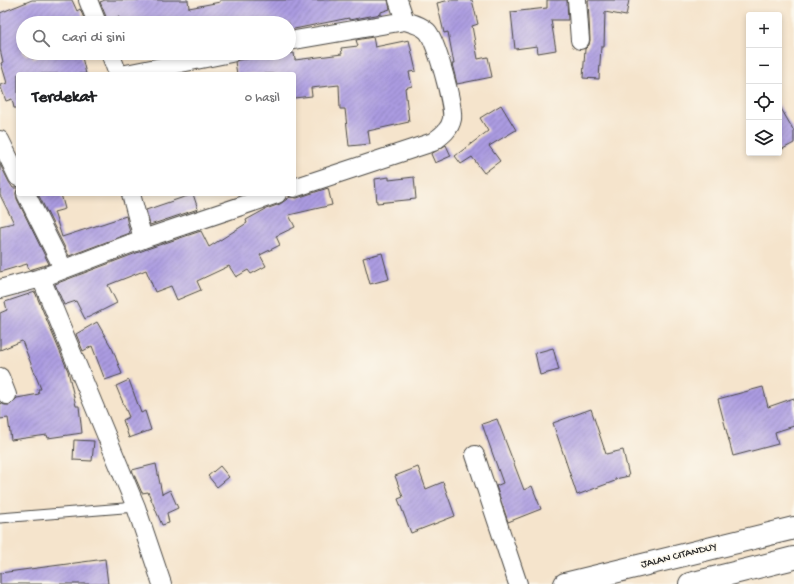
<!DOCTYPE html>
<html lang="id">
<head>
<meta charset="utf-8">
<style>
	:root { --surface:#fff; --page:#f2f2f2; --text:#202124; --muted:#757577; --line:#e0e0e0 }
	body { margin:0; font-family:"Gochi Hand",sans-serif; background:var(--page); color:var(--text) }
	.controls { position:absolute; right:12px; top:12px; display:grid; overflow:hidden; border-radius:4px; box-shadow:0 2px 6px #0003 }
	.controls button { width:36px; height:36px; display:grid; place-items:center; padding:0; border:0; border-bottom:1px solid var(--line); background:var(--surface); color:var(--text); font:20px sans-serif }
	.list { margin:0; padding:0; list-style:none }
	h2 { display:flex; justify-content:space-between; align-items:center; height:52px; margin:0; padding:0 16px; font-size:17px }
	h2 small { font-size:13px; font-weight:400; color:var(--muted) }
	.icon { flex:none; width:22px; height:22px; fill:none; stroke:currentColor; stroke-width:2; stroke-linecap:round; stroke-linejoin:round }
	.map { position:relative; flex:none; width:794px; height:584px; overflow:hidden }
	.search { position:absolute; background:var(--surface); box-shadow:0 2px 6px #0003; left:16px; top:16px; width:280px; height:44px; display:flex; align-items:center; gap:10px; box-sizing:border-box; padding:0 14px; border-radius:22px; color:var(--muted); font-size:15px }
	.panel { position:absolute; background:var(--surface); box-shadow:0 2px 6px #0003; left:16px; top:72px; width:280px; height:124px; border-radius:4px }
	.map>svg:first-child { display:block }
	.building { fill:url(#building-hatch) }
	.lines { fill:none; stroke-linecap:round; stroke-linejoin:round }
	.lane-casing { stroke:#494743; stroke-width:11 }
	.street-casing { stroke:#494743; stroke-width:20 }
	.primary-casing { stroke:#494743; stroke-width:24 }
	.lane { stroke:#fff; stroke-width:9 }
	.street { stroke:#fff; stroke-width:18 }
	.primary { stroke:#fff; stroke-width:22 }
	.labels { text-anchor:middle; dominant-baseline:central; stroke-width:3; stroke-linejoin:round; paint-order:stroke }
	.street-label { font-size:11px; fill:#2b2b2b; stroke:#fbf7ec }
</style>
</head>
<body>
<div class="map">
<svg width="794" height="584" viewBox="0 0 794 584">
	<defs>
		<pattern id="building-hatch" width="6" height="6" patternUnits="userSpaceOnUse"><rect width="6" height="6" fill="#ab9be1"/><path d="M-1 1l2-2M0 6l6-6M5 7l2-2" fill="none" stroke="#8b7fb7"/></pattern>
	</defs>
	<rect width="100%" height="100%" fill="#fbf7ec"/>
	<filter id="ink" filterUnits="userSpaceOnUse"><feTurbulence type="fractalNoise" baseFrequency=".025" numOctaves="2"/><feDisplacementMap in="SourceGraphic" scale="8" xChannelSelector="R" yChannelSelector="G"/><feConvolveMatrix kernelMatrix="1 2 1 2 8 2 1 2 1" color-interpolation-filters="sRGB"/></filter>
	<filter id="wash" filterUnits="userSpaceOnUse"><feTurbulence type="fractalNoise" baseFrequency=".012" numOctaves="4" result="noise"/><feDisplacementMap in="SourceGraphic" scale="16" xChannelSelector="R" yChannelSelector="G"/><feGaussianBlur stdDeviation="0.9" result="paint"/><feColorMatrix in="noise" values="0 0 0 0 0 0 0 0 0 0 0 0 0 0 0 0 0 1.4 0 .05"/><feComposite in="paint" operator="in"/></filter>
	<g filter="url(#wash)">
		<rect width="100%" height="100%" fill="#f5e4cc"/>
		<g id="blocks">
			<path class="building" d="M 32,0 L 72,0 L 77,11 L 80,9 L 86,23 L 23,23 L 23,27 L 19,29 L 23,44 L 23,53 L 26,55 L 32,53 L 33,59 L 49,53 L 81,53 L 86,74 L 18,74 L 18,108 L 14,108 L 12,99 L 6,101 L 0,85 L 7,83 L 1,63 L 3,62 L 0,49 L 0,13 Z
				M 105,0 L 188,0 L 189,8 L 220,2 L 220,0 L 388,0 L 390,9 L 381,12 L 381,14 L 349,20 L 349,18 L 289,30 L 289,23 L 120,23 L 119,17 L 107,19 L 100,2 Z
				M 450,0 L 472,0 L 478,24 L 472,26 L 478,59 L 488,57 L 492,77 L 457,84 L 452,64 L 454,64 L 448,32 L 444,33 L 437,3 Z
				M 547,0 L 567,0 L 568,20 L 551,20 L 556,50 L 538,53 L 537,46 L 515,49 L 511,12 L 547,8 Z
				M 588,0 L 629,0 L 626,16 L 605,12 L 604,47 L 601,47 L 599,79 L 583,78 L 585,49 L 589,45 L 590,40 Z
				M 373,37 L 375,47 L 409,40 L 416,71 L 409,72 L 412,86 L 405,88 L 409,122 L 368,131 L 370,144 L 349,146 L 345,109 L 340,109 L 339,85 L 311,88 L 312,96 L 294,98 L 294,74 L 237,74 L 235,62 L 238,60 L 294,53 L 295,60 L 342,54 L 341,48 L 358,46 L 356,40 Z
				M 501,105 L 516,130 L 489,146 L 500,161 L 484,173 L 472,157 L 461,164 L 455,156 L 488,131 L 480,118 Z
				M 779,105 L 794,131 L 794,143 L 779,151 Z
				M 446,145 L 451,156 L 435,163 L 431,154 Z
				M 0,164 L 9,182 L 13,188 L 18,188 L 16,193 L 17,199 L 49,264 L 29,270 L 27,264 L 0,272 L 0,226 L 14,223 L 0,195 Z
				M 389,177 L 389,180 L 414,177 L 416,199 L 377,203 L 375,179 Z
				M 328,188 L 332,205 L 289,215 L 295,227 L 276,236 L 280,245 L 260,255 L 266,266 L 251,274 L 248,270 L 236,277 L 229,266 L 197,281 L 201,290 L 177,300 L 171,286 L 155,292 L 146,270 L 108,285 L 117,303 L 85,319 L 76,301 L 64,305 L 55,284 L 147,249 L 201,231 L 209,247 L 247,223 L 246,220 L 266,209 L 280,204 L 290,197 L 297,198 Z
				M 38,194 L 61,194 L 65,209 L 54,212 L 62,237 L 126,216 L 130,233 L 69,256 Z
				M 193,194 L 198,209 L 150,225 L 146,210 Z
				M 382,253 L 389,279 L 370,284 L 363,258 Z
				M 35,292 L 68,371 L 76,406 L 79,406 L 82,433 L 48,438 L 47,435 L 11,440 L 8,418 L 0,419 L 0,403 L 5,405 L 10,405 L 17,398 L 39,394 L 38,389 L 41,389 L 22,341 L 0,350 L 0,313 L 7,310 L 5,302 Z
				M 97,322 L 113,350 L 122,374 L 105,380 L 92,346 L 83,351 L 76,334 Z
				M 553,348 L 559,370 L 540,375 L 535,353 Z
				M 129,380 L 141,413 L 145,411 L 151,430 L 129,438 L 123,420 L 129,417 L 116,386 Z
				M 763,387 L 768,407 L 794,398 L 794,426 L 775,432 L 778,444 L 733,456 L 718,399 Z
				M 591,409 L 606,454 L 623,450 L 629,476 L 615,479 L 615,481 L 577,495 L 553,423 Z
				M 497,419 L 524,490 L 532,486 L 541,509 L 508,522 L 496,486 L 503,483 L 482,424 Z
				M 74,440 L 94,441 L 92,461 L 73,460 Z
				M 156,464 L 162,494 L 170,490 L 178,508 L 167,513 L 169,523 L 162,525 L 148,492 L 142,493 L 132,470 Z
				M 220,466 L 229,477 L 217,487 L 208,476 Z
				M 418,467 L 426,489 L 443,482 L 455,516 L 411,533 L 398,499 L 403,497 L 395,476 Z
				M 105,559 L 108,584 L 0,584 L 0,573 Z"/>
		</g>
	</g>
	<g filter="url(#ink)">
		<use href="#blocks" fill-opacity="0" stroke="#494743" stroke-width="1"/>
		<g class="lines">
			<g class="lane-casing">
				<path id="lane" d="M 0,518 L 136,507"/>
			</g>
			<g class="street-casing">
				<path id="street" d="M 88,0 L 97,23
					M 398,0 L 405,21
					M 577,0 L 580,40
					M 289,41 L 405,21 C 412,23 421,25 427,31 C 436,39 454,106 452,119 C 450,130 441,136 433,142 L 294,188
					M 110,53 L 118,74
					M 126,74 L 231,53
					M 0,140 L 18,177
					M 26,194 L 63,268
					M 143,239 L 277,194
					M 41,278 L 143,239 L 131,194
					M 0,289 L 41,278 L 136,507 L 162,584
					M 0,377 L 7,395
					M 475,455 L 518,584"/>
			</g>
			<g class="primary-casing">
				<path id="primary" d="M 565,584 L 794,528
					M 690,584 L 794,558"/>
			</g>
			<use href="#lane" class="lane"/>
			<use href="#street" class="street"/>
			<use href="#primary" class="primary"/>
		</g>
	</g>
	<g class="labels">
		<g class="street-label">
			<text transform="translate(679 556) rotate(-14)">JALAN CITANDUY</text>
		</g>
	</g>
</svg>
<div class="controls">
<button>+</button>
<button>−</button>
<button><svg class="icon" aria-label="locate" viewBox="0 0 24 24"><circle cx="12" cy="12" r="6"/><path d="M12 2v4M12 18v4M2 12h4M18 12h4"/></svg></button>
<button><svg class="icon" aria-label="layers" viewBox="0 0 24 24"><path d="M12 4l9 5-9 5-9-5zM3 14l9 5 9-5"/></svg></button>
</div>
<div class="search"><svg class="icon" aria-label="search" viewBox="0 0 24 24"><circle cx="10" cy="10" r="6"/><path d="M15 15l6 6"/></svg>Cari di sini</div>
<section class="panel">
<h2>Terdekat<small>0 hasil</small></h2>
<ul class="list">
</ul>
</section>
</div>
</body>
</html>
